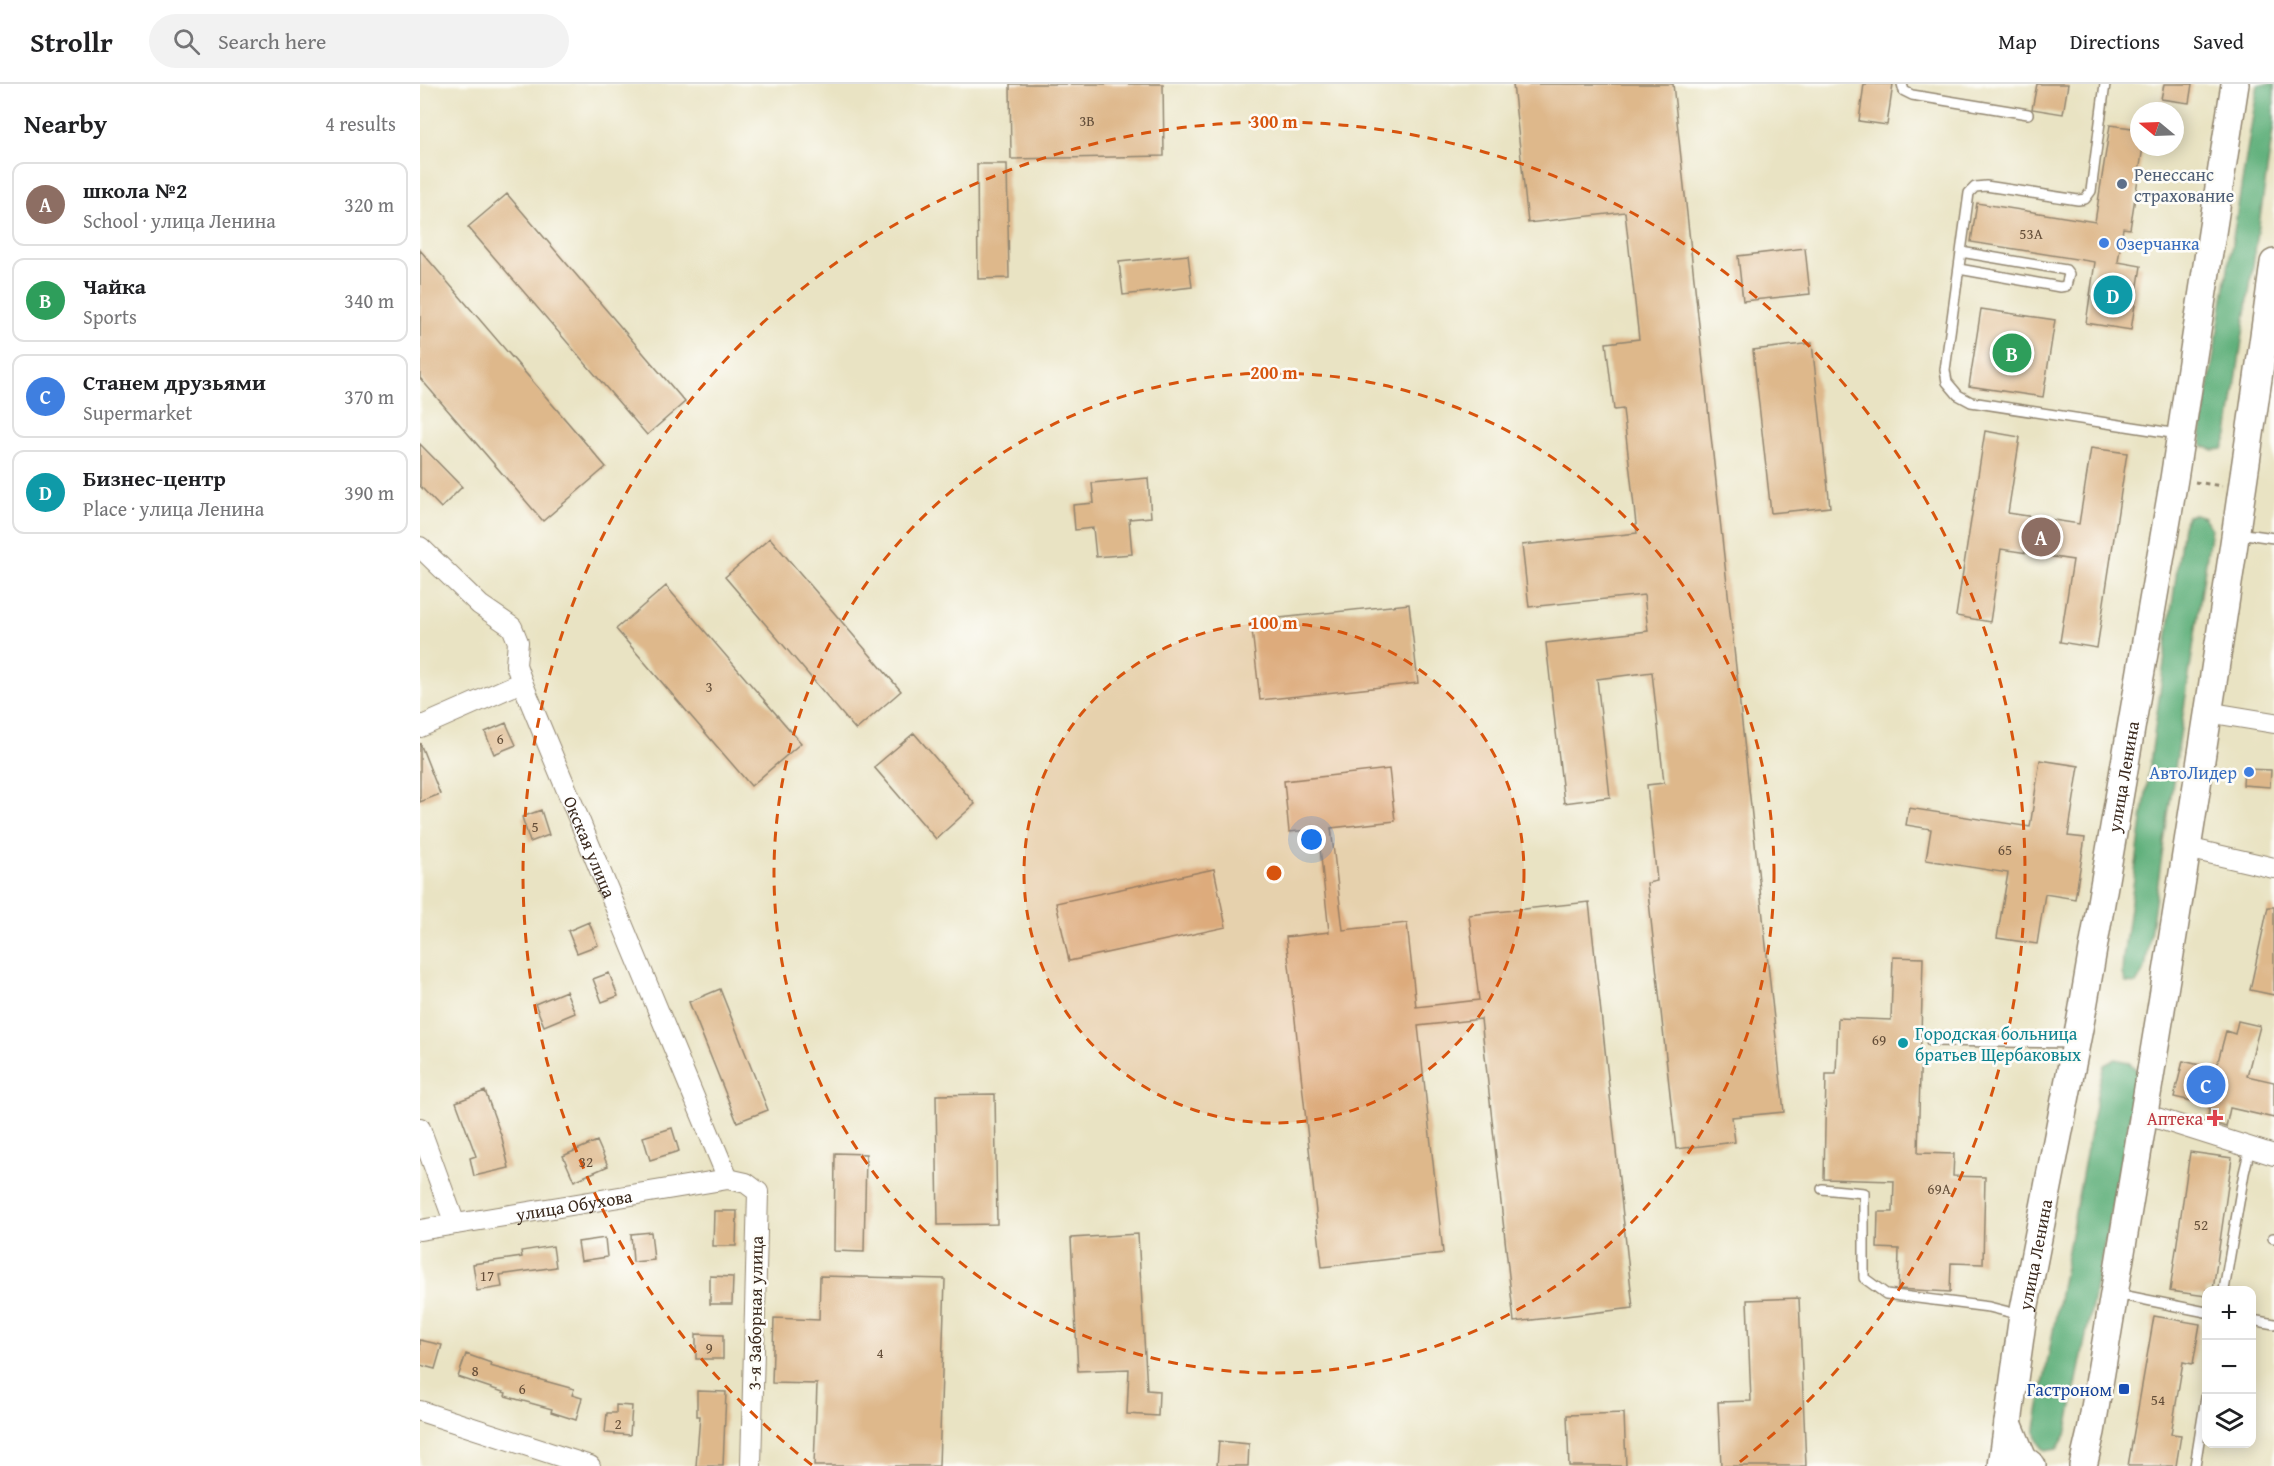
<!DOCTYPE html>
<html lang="en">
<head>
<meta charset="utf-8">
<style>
	:root { --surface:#fff; --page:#f2f2f2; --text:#202124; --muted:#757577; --line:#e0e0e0; --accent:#111827 }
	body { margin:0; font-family:"Gentium Book Plus",serif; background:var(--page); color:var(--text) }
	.controls { position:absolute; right:18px; bottom:18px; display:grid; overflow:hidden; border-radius:12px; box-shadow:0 3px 15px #0003 }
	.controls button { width:54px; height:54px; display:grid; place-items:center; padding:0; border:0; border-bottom:2px solid var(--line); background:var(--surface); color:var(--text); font:30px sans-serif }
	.compass { position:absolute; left:1710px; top:18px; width:54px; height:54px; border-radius:50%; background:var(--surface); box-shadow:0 3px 15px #0003; rotate:289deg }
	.you { position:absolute; left:892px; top:756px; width:21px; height:21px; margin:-15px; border:4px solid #fff; border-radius:50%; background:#1a73e8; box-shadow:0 0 0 9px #1a73e833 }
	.badge { display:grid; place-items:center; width:39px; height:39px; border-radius:50%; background:var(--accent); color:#fff; font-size:20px; font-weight:700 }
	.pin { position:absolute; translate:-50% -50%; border:3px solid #fff; box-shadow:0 2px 6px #0006 }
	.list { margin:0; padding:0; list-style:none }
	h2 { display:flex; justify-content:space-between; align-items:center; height:78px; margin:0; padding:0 24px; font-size:26px }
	h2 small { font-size:20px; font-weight:400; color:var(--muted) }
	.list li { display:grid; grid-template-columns:39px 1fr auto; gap:18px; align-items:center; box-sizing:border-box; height:84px; margin:0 12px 12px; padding:0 12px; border:2px solid var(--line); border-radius:12px }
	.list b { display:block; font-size:22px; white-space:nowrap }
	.list p { margin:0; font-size:20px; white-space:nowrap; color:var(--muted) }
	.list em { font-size:20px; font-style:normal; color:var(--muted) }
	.icon { flex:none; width:33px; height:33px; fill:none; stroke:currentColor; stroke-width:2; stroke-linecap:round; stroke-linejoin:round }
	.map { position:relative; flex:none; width:1854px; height:1382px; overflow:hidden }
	header { display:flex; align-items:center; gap:36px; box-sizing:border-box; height:84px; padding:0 30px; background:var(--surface); border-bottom:2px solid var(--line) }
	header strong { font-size:28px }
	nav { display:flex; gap:33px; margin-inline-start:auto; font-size:21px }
	.search { width:420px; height:54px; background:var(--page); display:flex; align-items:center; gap:15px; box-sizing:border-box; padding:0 21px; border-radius:33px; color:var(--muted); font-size:22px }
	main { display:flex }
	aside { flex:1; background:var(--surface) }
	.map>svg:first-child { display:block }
	.forest { fill:#60b07b; stroke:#4e6d4c; stroke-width:1.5 }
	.building { fill:#deb88b }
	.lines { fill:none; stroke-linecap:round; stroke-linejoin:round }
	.lane-casing { stroke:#928670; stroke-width:12 }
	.street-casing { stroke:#928670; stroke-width:22 }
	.secondary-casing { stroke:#928670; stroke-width:30 }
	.path { stroke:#928670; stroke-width:3; stroke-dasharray:4.5 4.5; stroke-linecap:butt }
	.lane { stroke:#fff; stroke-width:9 }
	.street { stroke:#fff; stroke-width:20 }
	.secondary { stroke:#fff; stroke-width:27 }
	.ring { fill:none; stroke:#d7540e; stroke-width:3; stroke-dasharray:10 8 }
	.service-dot { fill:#5c6f8a; stroke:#fdfcf7; stroke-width:2 }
	.shop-dot { fill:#3f7fe0; stroke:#fdfcf7; stroke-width:2 }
	.culture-dot { fill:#0f9aa8; stroke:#fdfcf7; stroke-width:2 }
	.health-dot { fill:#e0444e; stroke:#fdfcf7; stroke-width:2 }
	.transit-dot { fill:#1a4fb4; stroke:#fdfcf7; stroke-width:2 }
	.labels { text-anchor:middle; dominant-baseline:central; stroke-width:5; stroke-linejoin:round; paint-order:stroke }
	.number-label { font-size:15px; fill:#644e39 }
	.service-label { font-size:18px; fill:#4e5e75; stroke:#fdfcf7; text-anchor:start }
	.shop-label { font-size:18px; fill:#366cbe; stroke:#fdfcf7; text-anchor:start }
	.street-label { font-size:18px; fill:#3b2a1e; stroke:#fdfcf7 }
	.culture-label { font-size:18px; fill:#0d838f; stroke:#fdfcf7; text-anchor:start }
	.health-label { font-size:18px; fill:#be3a42; stroke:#fdfcf7; text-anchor:end }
	.transit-label { font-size:18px; fill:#164399; stroke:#fdfcf7; text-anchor:end }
	.centre { fill:#d7540e; stroke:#fdfcf7; stroke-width:3 }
	.ring-label { font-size:18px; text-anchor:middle; font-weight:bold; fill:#d7540e; stroke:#fdfcf7; stroke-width:5; stroke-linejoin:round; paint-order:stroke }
</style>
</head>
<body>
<header>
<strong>Strollr</strong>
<div class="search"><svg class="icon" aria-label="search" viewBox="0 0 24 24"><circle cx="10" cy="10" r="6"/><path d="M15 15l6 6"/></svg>Search here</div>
<nav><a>Map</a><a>Directions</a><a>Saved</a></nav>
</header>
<main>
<aside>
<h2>Nearby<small>4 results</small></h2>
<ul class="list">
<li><span class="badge" style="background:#8d6e63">A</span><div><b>школа №2</b><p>School · улица Ленина</p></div><em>320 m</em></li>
<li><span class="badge" style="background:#2e9e5b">B</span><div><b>Чайка</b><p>Sports</p></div><em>340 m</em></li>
<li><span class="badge" style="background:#3f7fe0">C</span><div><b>Станем друзьями</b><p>Supermarket</p></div><em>370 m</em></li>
<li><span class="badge" style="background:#0f9aa8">D</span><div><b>Бизнес-центр</b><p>Place · улица Ленина</p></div><em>390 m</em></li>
</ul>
</aside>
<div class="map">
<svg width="1854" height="1382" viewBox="0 0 1854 1382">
	<rect width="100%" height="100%" fill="#fdfcf7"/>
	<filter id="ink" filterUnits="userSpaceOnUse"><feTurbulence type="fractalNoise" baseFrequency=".0167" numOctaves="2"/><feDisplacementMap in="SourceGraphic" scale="12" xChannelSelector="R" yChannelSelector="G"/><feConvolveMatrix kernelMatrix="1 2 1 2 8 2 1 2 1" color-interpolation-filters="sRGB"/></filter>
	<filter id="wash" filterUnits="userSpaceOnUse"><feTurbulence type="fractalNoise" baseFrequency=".008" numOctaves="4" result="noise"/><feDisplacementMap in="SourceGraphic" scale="24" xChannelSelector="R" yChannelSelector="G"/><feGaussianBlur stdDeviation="1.35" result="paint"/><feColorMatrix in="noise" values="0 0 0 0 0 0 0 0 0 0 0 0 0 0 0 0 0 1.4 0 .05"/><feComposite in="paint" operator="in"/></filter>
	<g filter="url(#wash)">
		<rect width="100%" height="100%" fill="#e9e3c3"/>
		<path class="forest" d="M 1838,0 L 1854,0 L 1854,39 L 1808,351 L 1803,365 L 1793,366 L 1782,362 L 1781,350 Z
			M 1775,430 L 1784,433 L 1791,444 L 1725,885 L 1716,900 L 1706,899 L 1702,890 L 1703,874 L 1763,442 L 1768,432 Z
			M 1696,975 L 1708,978 L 1719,988 L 1646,1351 L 1637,1365 L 1625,1367 L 1618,1358 L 1615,1344 L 1679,1000 L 1684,981 Z"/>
		<g id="blocks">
			<path class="building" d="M 590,0 L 743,0 L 744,72 L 591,75 Z
				M 1093,0 L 1253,0 L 1364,1028 L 1312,1033 L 1315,1058 L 1256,1065 L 1227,799 L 1237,797 L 1227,701 L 1244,699 L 1232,588 L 1177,595 L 1190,713 L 1144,719 L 1126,559 L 1228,547 L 1224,511 L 1109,523 L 1102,461 L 1217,449 L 1203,325 L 1194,326 L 1186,259 L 1219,255 L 1205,128 L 1108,139 Z
				M 1444,0 L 1473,0 L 1467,41 L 1439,37 Z
				M 1617,0 L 1648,0 L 1643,30 L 1612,25 Z
				M 1744,0 L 1772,0 L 1769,19 L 1741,15 Z
				M 1690,41 L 1719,45 L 1719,63 L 1723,63 L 1710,145 L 1703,144 L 1698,178 L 1721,182 L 1711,246 L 1666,239 L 1675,178 L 1551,158 L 1557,119 L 1675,138 Z
				M 557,80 L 587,80 L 589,194 L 558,195 Z
				M 87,110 L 265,318 L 227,351 L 48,143 Z
				M 1385,164 L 1390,210 L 1323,217 L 1318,172 Z
				M 0,166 L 186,383 L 123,437 L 0,294 Z
				M 768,171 L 772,203 L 703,211 L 699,178 Z
				M 1561,225 L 1635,236 L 1623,313 L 1549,302 Z
				M 1392,259 L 1410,423 L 1351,429 L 1333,266 Z
				M 1565,347 L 1600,353 L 1588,429 L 1659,440 L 1671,364 L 1707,369 L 1677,564 L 1640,558 L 1653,476 L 1581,465 L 1570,538 L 1536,532 Z
				M 0,360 L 42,403 L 21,424 L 0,402 Z
				M 728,394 L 731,433 L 709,435 L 712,470 L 676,473 L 673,444 L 655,446 L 653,421 L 674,419 L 672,399 Z
				M 350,454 L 481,607 L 436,646 L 305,493 Z
				M 246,502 L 381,659 L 331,702 L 196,545 Z
				M 989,520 L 998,599 L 840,616 L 831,537 Z
				M 86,639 L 96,661 L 74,670 L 65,648 Z
				M 494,649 L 555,720 L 516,755 L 454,683 Z
				M 0,659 L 20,710 L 0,718 Z
				M 1620,676 L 1659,682 L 1648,752 L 1665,754 L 1655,815 L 1625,810 L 1617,860 L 1577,854 L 1588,789 L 1506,776 L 1511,745 L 1486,741 L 1489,724 L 1610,743 Z
				M 969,685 L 975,737 L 911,744 L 923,846 L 987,839 L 996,923 L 1059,916 L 1049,831 L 1169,818 L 1213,1224 L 1094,1238 L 1061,935 L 998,942 L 1023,1169 L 902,1183 L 866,853 L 909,848 L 898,745 L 869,748 L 864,697 Z
				M 1824,685 L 1851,686 L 1850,703 L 1823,701 Z
				M 121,726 L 129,751 L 110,758 L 102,733 Z
				M 794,785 L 806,843 L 649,877 L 636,819 Z
				M 1848,823 L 1854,823 L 1854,911 L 1830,906 Z
				M 169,838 L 178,861 L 157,869 L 148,847 Z
				M 1473,873 L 1503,874 L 1498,1069 L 1534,1070 L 1533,1092 L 1565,1093 L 1563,1180 L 1531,1179 L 1530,1208 L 1478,1205 L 1479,1165 L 1457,1164 L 1458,1128 L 1473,1128 L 1474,1097 L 1404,1095 L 1406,990 L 1416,990 L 1418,934 L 1471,936 Z
				M 189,889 L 198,912 L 182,918 L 173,895 Z
				M 300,905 L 348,1026 L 317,1038 L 269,918 Z
				M 146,907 L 155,929 L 124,942 L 115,920 Z
				M 1818,937 L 1840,942 L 1827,992 L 1854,998 L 1854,1034 L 1810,1024 L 1806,1043 L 1787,1037 L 1790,1021 L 1754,1013 L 1763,977 L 1796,985 L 1806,947 L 1815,950 Z
				M 65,1007 L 82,1054 L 89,1084 L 54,1092 L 50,1074 L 56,1072 L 36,1018 Z
				M 575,1010 L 577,1140 L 518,1141 L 516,1011 Z
				M 252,1044 L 259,1067 L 230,1076 L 223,1053 Z
				M 177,1057 L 188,1082 L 154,1097 L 143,1072 Z
				M 1770,1068 L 1812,1074 L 1793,1206 L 1786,1206 L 1786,1212 L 1750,1207 Z
				M 415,1069 L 446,1070 L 444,1168 L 414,1167 Z
				M 294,1127 L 317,1127 L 316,1162 L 293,1162 Z
				M 231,1148 L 234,1176 L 213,1178 L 211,1150 Z
				M 718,1150 L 727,1306 L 739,1307 L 738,1332 L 707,1330 L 709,1285 L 658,1287 L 651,1154 Z
				M 185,1154 L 187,1173 L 161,1177 L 158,1158 Z
				M 133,1162 L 136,1183 L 80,1191 L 82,1203 L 57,1207 L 53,1180 L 102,1173 L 101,1167 Z
				M 290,1192 L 313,1193 L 312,1220 L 290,1220 Z
				M 400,1192 L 525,1195 L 519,1382 L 394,1382 L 397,1300 L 352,1299 L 354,1234 L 399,1236 Z
				M 1379,1214 L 1386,1382 L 1301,1382 L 1298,1318 L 1331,1317 L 1327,1216 Z
				M 1734,1232 L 1780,1240 L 1773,1280 L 1763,1278 L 1751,1350 L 1761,1351 L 1756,1382 L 1708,1382 Z
				M 276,1250 L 303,1251 L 303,1275 L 276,1275 Z
				M 0,1256 L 22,1261 L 15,1285 L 0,1281 Z
				M 46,1270 L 71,1279 L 70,1282 L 154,1305 L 152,1311 L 162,1314 L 156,1336 L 131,1328 L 132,1325 L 85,1312 L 86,1309 L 38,1293 Z
				M 277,1307 L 306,1308 L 303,1382 L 276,1382 L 280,1332 L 277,1332 Z
				M 196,1321 L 212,1322 L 210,1351 L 185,1349 L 187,1329 L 196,1329 Z
				M 1204,1329 L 1206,1382 L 1149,1382 L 1147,1331 Z
				M 799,1357 L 829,1360 L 828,1382 L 797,1382 Z"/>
		</g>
	</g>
	<g filter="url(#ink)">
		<use href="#blocks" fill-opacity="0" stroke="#928670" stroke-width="1.5"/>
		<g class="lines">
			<g class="lane-casing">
				<path id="lane" d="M 1482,0 L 1484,7 L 1492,11 L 1608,30
					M 1685,0 L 1671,107 L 1665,115 L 1658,116 L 1566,102 L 1555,103 L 1549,109 L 1525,286 L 1527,298 L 1538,311 L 1551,318 L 1758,350
					M 1539,185 L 1640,203 L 1646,202 L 1649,190 L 1646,186 L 1541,168
					M 1818,449 L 1854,454
					M 1511,957 L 1654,959
					M 1402,1105 L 1444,1109 L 1444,1194 L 1466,1210 L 1569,1223 L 1601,1231
					M 1853,1154 L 1854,1154
					M 1804,1206 L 1824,1089 L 1830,1064
					M 1697,1210 L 1786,1228
					M 1832,1236 L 1854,1240
					M 1775,1382 L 1786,1313"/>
			</g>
			<g class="street-casing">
				<g id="street">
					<path id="s1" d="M 0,463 L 60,521 L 92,543 L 98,558 L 96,581 L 102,598 L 308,1095"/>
					<path d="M 1787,628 L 1854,639"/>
					<path d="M 0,643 L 102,598"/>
					<path d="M 1767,764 L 1854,784"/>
					<path d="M 1724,1030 L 1854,1071"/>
					<path d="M 0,1044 L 35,1140"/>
					<path id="s2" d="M 0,1146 L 308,1095 L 326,1099 L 338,1108 L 331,1382"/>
					<path d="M 0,1327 L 170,1382"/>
				</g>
			</g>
			<g class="secondary-casing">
				<g id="secondary">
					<path d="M 1588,1339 L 1603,1375 L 1612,1382"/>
					<path id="s3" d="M 1582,1382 L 1603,1231 L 1662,929 L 1754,395 L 1815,0"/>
					<path d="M 1663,1382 L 1671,1348 C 1736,959 1801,570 1854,179"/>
				</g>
			</g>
			<path class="path" d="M 1775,398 L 1802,402"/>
			<use href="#lane" class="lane"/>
			<use href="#street" class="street"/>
			<use href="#secondary" class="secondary"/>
		</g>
	</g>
	<circle cx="854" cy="789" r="250" fill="#d7540e" fill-opacity=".12"/>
	<g class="ring">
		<circle cx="854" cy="789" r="250"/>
		<circle cx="854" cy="789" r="500"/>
		<path d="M392 1381A751 751 0 1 1 1316 1381"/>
	</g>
	<circle class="service-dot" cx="1702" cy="100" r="6"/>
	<g class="shop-dot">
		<circle cx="1684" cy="159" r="6"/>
		<circle cx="1829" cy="688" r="6"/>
	</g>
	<circle class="culture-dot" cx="1483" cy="959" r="6"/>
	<path class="health-dot" d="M1792 1025h6v6h6v6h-6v6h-6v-6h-6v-6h6z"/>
	<rect class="transit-dot" x="1698" y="1299" width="12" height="12" rx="3"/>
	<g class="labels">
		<g class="number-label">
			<text x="667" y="36">3В</text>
			<text x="1611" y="149">53А</text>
			<text x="289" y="602">3</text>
			<text x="80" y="654">6</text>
			<text x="115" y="742">5</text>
			<text x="1585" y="765">65</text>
			<text x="1459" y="955">69</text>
			<text x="166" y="1077">32</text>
			<text x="1519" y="1104">69А</text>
			<text x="1781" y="1140">52</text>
			<text x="67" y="1191">17</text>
			<text x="289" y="1263">9</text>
			<text x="460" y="1268">4</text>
			<text x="55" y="1286">8</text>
			<text x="102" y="1304">6</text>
			<text x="1738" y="1315">54</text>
			<text x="198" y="1339">2</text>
		</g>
		<g class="service-label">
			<text x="1714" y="90">Ренессанс<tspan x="1714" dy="21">страхование</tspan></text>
		</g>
		<g class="shop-label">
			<text x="1696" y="159">Озерчанка</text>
			<text x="1817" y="688" text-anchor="end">АвтоЛидер</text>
		</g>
		<g class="street-label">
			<text stroke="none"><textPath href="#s3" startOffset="700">улица Ленина</textPath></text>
			<text stroke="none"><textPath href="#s1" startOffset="358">Окская улица</textPath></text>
			<text stroke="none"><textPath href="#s2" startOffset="156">улица Обухова</textPath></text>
			<text stroke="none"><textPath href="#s3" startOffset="214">улица Ленина</textPath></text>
			<text transform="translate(335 1229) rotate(-89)">3-я Заборная улица</text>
		</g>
		<g class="culture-label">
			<text x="1495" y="949">Городская больница<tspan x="1495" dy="21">братьев Щербаковых</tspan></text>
		</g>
		<g class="health-label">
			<text x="1783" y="1034">Аптека</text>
		</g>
		<g class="transit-label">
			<text x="1692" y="1305">Гастроном</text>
		</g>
	</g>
	<circle cx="854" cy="789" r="9" class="centre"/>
	<g class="ring-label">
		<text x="854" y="44">300 m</text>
		<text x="854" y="295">200 m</text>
		<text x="854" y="545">100 m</text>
	</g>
</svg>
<div class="controls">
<button>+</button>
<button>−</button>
<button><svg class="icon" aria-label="layers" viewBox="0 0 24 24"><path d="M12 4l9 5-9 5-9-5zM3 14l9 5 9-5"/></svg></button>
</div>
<svg class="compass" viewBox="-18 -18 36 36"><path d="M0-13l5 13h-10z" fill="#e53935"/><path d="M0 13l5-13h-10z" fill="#757577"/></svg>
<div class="you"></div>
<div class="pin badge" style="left:1621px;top:453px;background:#8d6e63">A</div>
<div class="pin badge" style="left:1592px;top:269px;background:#2e9e5b">B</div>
<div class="pin badge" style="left:1786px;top:1001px;background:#3f7fe0">C</div>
<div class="pin badge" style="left:1693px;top:211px;background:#0f9aa8">D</div>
</div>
</main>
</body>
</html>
